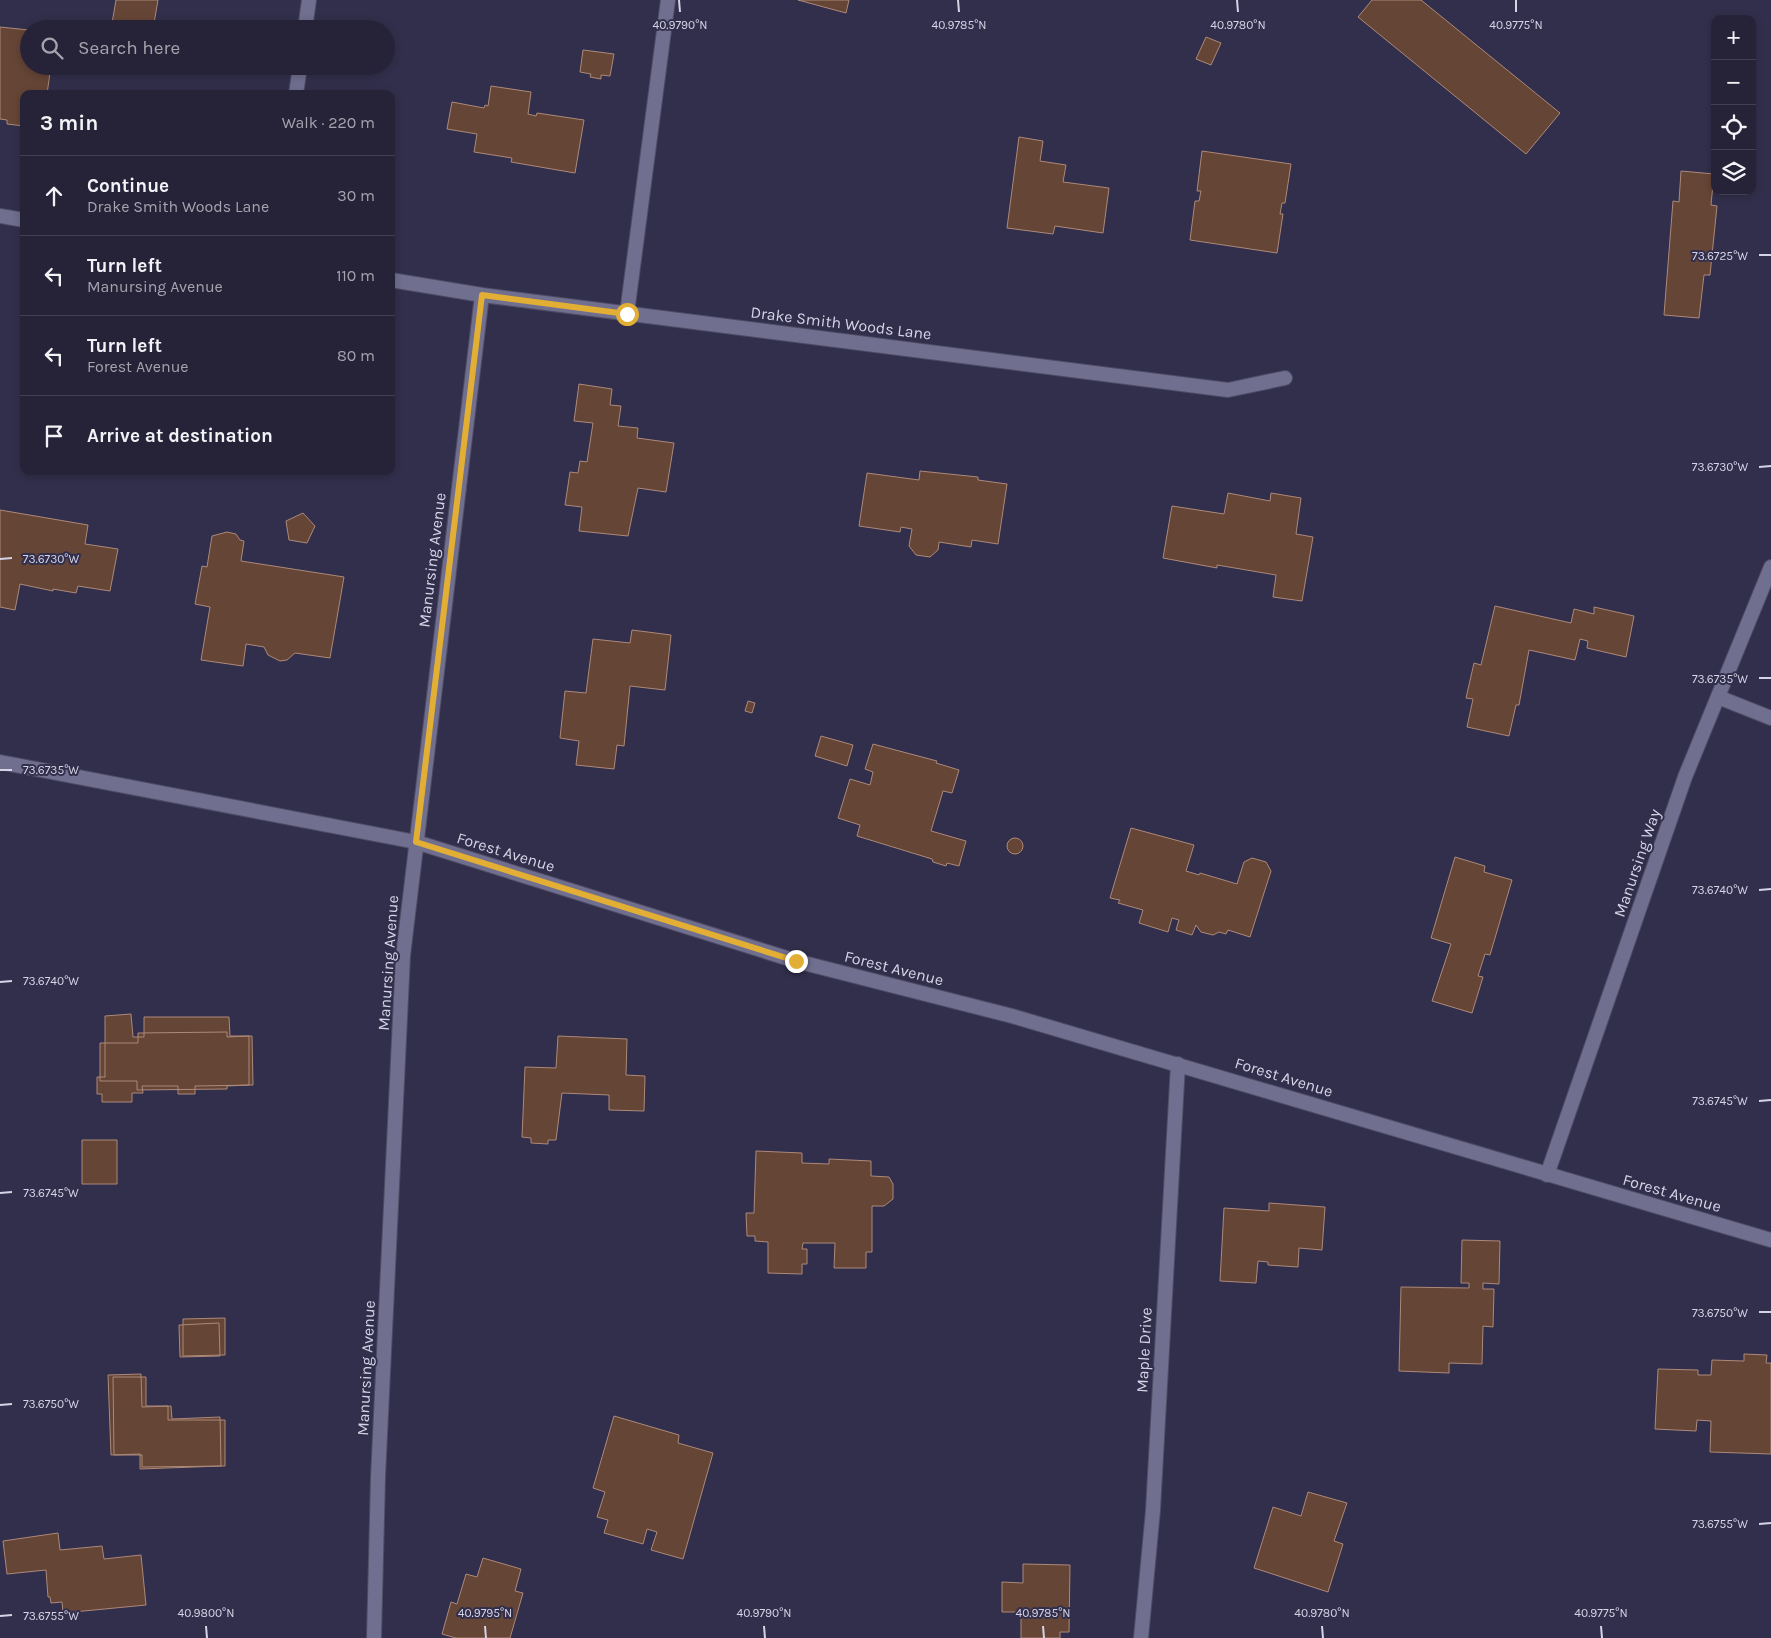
<!DOCTYPE html>
<html lang="en">
<head>
<meta charset="utf-8">
<style>
	:root { --surface:#262339; --page:#2e2b41; --text:#f1f3f6; --muted:#a4a4ae; --line:#424053 }
	body { margin:0; font-family:Karla,sans-serif; background:var(--page); color:var(--text) }
	.controls { position:absolute; right:15px; top:15px; display:grid; overflow:hidden; border-radius:10px; box-shadow:0 2px 8px #0003 }
	.controls button { width:45px; height:45px; display:grid; place-items:center; padding:0; border:0; border-bottom:1px solid var(--line); background:var(--surface); color:var(--text); font:25px sans-serif }
	.stop { position:absolute; width:15px; height:15px; margin:-11px; border:4px solid #e2af34; border-radius:50%; background:#fff }
	.stop.end { background:#e2af34; border-color:#fff; box-shadow:0 1px 5px #0008 }
	.list { margin:0; padding:0; list-style:none }
	h2 { display:flex; justify-content:space-between; align-items:center; height:65px; margin:0; padding:0 20px; font-size:21px }
	h2 small { font-size:16px; font-weight:400; color:var(--muted) }
	.list li { display:grid; grid-template-columns:32px 1fr auto; gap:15px; align-items:center; box-sizing:border-box; height:80px; padding:0 20px; border-top:1px solid var(--line) }
	.list b { display:block; font-size:19px; white-space:nowrap }
	.list p { margin:0; font-size:16px; white-space:nowrap; color:var(--muted) }
	.list em { font-size:16px; font-style:normal; color:var(--muted) }
	.icon { flex:none; width:28px; height:28px; fill:none; stroke:currentColor; stroke-width:2; stroke-linecap:round; stroke-linejoin:round }
	.map { position:relative; flex:none; width:1771px; height:1638px; overflow:hidden }
	.search { position:absolute; background:var(--surface); box-shadow:0 2px 8px #0003; left:20px; top:20px; width:375px; height:55px; display:flex; align-items:center; gap:12px; box-sizing:border-box; padding:0 18px; border-radius:28px; color:var(--muted); font-size:19px }
	.panel { position:absolute; background:var(--surface); box-shadow:0 2px 8px #0003; left:20px; top:90px; width:375px; height:385px; border-radius:10px }
	.map>svg:first-child { display:block }
	.building { fill:#654536; stroke:#ad8979 }
	.lines { fill:none; stroke-linecap:round; stroke-linejoin:round }
	.service-casing { stroke:#4e4c64; stroke-width:16 }
	.minor-casing { stroke:#4e4c64; stroke-width:16 }
	.tertiary-casing { stroke:#4e4c64; stroke-width:16 }
	.service { stroke:#706f8f; stroke-width:14 }
	.minor { stroke:#706f8f; stroke-width:14 }
	.tertiary { stroke:#706f8f; stroke-width:14 }
	.route { stroke:#e2af34; stroke-width:6 }
	.ticks { fill:none; stroke:#d5d4e7; stroke-width:2 }
	.labels { text-anchor:middle; dominant-baseline:central; stroke-width:4; stroke-linejoin:round; paint-order:stroke }
	.street-label { font-size:16px; fill:#d5d4e7; stroke:#322f4c }
	.ticks-label { font-size:12px; text-anchor:middle; fill:#d5d4e7; stroke:#322f4c; stroke-width:4; stroke-linejoin:round; paint-order:stroke }
</style>
</head>
<body>
<div class="map">
<svg width="1771" height="1638" viewBox="0 0 1771 1638">
	<rect width="100%" height="100%" fill="#322f4c"/>
	<path class="building" d="M 116,0 L 158,0 L 153,29 L 111,29 Z
		M 798,0 L 849,0 L 846,13 Z
		M 1372,0 L 1421,0 L 1560,113 L 1526,154 L 1358,17 Z
		M 0,27 L 29,30 L 29,66 L 51,66 L 47,94 L 24,94 L 24,126 L 7,124 L 7,120 L 0,119 Z
		M 1206,37 L 1221,43 L 1211,65 L 1196,59 Z
		M 583,50 L 614,54 L 610,76 L 601,75 L 601,79 L 590,77 L 591,74 L 580,72 Z
		M 491,86 L 531,92 L 528,114 L 536,116 L 537,113 L 584,120 L 575,173 L 511,162 L 512,158 L 474,152 L 477,134 L 447,129 L 452,102 L 484,108 L 485,105 L 488,106 Z
		M 1019,137 L 1043,141 L 1040,161 L 1066,165 L 1063,182 L 1109,188 L 1103,233 L 1055,226 L 1053,234 L 1007,228 Z
		M 1202,151 L 1291,164 L 1285,203 L 1282,203 L 1280,214 L 1283,214 L 1277,253 L 1190,240 L 1195,201 L 1199,201 L 1201,191 L 1197,191 Z
		M 1681,171 L 1714,174 L 1711,205 L 1717,206 L 1710,275 L 1704,275 L 1699,318 L 1664,315 L 1673,201 L 1679,202 Z
		M 579,384 L 612,389 L 610,405 L 621,406 L 618,426 L 638,428 L 637,438 L 674,443 L 666,492 L 638,488 L 628,536 L 579,531 L 582,507 L 565,505 L 570,472 L 578,473 L 580,461 L 587,462 L 593,423 L 574,421 Z
		M 920,471 L 978,477 L 978,480 L 1007,484 L 998,544 L 972,540 L 971,547 L 939,542 L 938,550 L 930,557 L 916,555 L 909,546 L 912,529 L 901,527 L 900,532 L 859,526 L 867,473 L 919,480 Z
		M 1228,493 L 1270,501 L 1271,493 L 1301,498 L 1296,534 L 1313,537 L 1302,601 L 1273,597 L 1276,575 L 1217,565 L 1217,568 L 1163,558 L 1172,506 L 1224,514 Z
		M 0,510 L 88,525 L 85,544 L 118,549 L 110,591 L 78,586 L 76,593 L 53,589 L 53,591 L 20,584 L 15,610 L 0,607 Z
		M 303,513 L 315,526 L 307,543 L 289,540 L 286,521 Z
		M 227,532 L 236,534 L 240,540 L 244,541 L 241,561 L 344,577 L 330,658 L 295,653 L 287,660 L 280,661 L 268,655 L 264,647 L 246,644 L 243,666 L 201,660 L 210,607 L 195,604 L 202,566 L 207,567 L 212,536 Z
		M 1495,606 L 1571,623 L 1574,609 L 1594,614 L 1594,607 L 1634,616 L 1626,657 L 1587,648 L 1588,641 L 1580,639 L 1575,660 L 1529,650 L 1519,705 L 1516,705 L 1509,736 L 1467,727 L 1473,699 L 1466,698 L 1474,663 L 1481,665 Z
		M 632,630 L 671,635 L 665,690 L 630,686 L 624,746 L 617,745 L 614,769 L 576,765 L 579,741 L 560,738 L 565,691 L 586,693 L 593,639 L 630,643 Z
		M 748,701 L 755,703 L 752,713 L 745,711 Z
		M 821,736 L 853,745 L 847,766 L 815,756 Z
		M 873,744 L 937,761 L 936,763 L 959,770 L 952,793 L 943,791 L 931,831 L 966,841 L 959,866 L 947,863 L 946,866 L 933,862 L 932,859 L 857,836 L 860,825 L 838,818 L 850,779 L 870,785 L 873,772 L 865,769 Z
		M 1131,828 L 1194,845 L 1186,871 L 1199,875 L 1200,873 L 1237,884 L 1244,862 L 1252,858 L 1266,862 L 1271,871 L 1250,937 L 1228,930 L 1226,934 L 1219,932 L 1213,935 L 1201,932 L 1196,925 L 1192,935 L 1176,930 L 1179,920 L 1172,918 L 1168,932 L 1139,923 L 1143,910 L 1118,903 L 1120,900 L 1110,898 Z
		M1007 846a8 8 0 1 1 16 0a8 8 0 1 1-16 0Z
		M 1455,857 L 1485,866 L 1484,872 L 1512,880 L 1490,955 L 1485,954 L 1478,976 L 1483,977 L 1472,1013 L 1432,1001 L 1451,944 L 1431,938 Z
		M 131,1014 L 133,1037 L 144,1037 L 144,1017 L 229,1017 L 230,1036 L 252,1036 L 253,1085 L 195,1086 L 195,1094 L 178,1094 L 178,1086 L 142,1086 L 143,1093 L 132,1093 L 132,1102 L 102,1102 L 102,1094 L 97,1094 L 97,1077 L 105,1077 L 105,1016 Z
		M 227,1032 L 227,1037 L 249,1036 L 249,1085 L 227,1086 L 227,1089 L 137,1090 L 137,1081 L 100,1081 L 100,1043 L 138,1043 L 138,1033 Z
		M 558,1036 L 627,1039 L 626,1075 L 645,1076 L 644,1111 L 609,1110 L 609,1095 L 562,1093 L 556,1140 L 548,1140 L 548,1144 L 531,1143 L 531,1138 L 522,1137 L 525,1067 L 556,1068 Z
		M 82,1140 L 117,1140 L 117,1184 L 82,1184 Z
		M 756,1151 L 802,1153 L 802,1163 L 829,1164 L 829,1159 L 871,1161 L 871,1176 L 889,1177 L 893,1184 L 893,1199 L 884,1206 L 872,1206 L 872,1252 L 866,1252 L 866,1268 L 834,1268 L 835,1243 L 803,1243 L 802,1249 L 807,1249 L 807,1264 L 802,1264 L 802,1274 L 768,1273 L 768,1242 L 755,1241 L 755,1236 L 747,1236 L 746,1213 L 754,1213 Z
		M 1269,1203 L 1325,1207 L 1322,1250 L 1299,1248 L 1298,1267 L 1268,1265 L 1268,1262 L 1258,1261 L 1256,1283 L 1220,1281 L 1224,1208 L 1269,1211 Z
		M 1462,1240 L 1500,1241 L 1499,1284 L 1483,1283 L 1483,1289 L 1494,1289 L 1493,1327 L 1483,1326 L 1482,1364 L 1449,1363 L 1449,1373 L 1399,1371 L 1401,1287 L 1469,1288 L 1469,1283 L 1461,1283 Z
		M 225,1318 L 225,1355 L 183,1356 L 183,1319 Z
		M 219,1323 L 220,1356 L 180,1357 L 179,1325 Z
		M 1744,1354 L 1767,1355 L 1766,1363 L 1771,1363 L 1771,1454 L 1710,1452 L 1711,1421 L 1697,1420 L 1696,1431 L 1655,1429 L 1658,1369 L 1698,1370 L 1698,1375 L 1711,1375 L 1712,1360 L 1744,1361 Z
		M 141,1374 L 142,1407 L 171,1406 L 172,1419 L 220,1417 L 221,1466 L 140,1469 L 140,1454 L 111,1455 L 108,1375 Z
		M 113,1377 L 146,1377 L 146,1406 L 168,1406 L 168,1420 L 225,1420 L 225,1466 L 142,1467 L 142,1455 L 114,1455 Z
		M 614,1416 L 679,1435 L 678,1443 L 713,1453 L 683,1559 L 651,1550 L 657,1532 L 647,1529 L 643,1544 L 604,1533 L 608,1520 L 597,1517 L 605,1492 L 593,1488 Z
		M 1308,1492 L 1347,1503 L 1334,1541 L 1343,1544 L 1328,1592 L 1254,1568 L 1273,1507 L 1301,1516 Z
		M 58,1533 L 60,1550 L 102,1546 L 104,1559 L 141,1555 L 146,1605 L 63,1613 L 62,1602 L 51,1603 L 50,1597 L 48,1597 L 46,1570 L 7,1574 L 3,1541 Z
		M 483,1558 L 521,1569 L 515,1591 L 523,1593 L 510,1638 L 456,1638 L 442,1634 L 451,1602 L 457,1604 L 466,1574 L 477,1577 Z
		M 1023,1564 L 1070,1565 L 1069,1632 L 1060,1632 L 1060,1638 L 1021,1638 L 1021,1612 L 1002,1612 L 1002,1582 L 1023,1583 Z"/>
	<g class="lines">
		<g class="service-casing">
			<path id="service" d="M 305,29 L 309,0
				M 296,94 L 300,66
				M 627,313 L 668,0
				M 1718,697 L 1771,718"/>
		</g>
		<g class="minor-casing">
			<path id="minor" d="M 0,216 L 24,220
				M 391,280 L 482,295 L 1228,390 L 1285,378
				M 1547,1175 L 1685,777 L 1771,567
				M 374,1638 L 378,1477 L 403,956 L 482,295
				M 1141,1638 L 1153,1510 L 1178,1064"/>
		</g>
		<g class="tertiary-casing">
			<path id="tertiary" d="M 0,762 L 416,842 L 796,961 L 1012,1016 L 1771,1240"/>
		</g>
		<use href="#service" class="service"/>
		<use href="#minor" class="minor"/>
		<use href="#tertiary" class="tertiary"/>
	</g>
	<g class="lines">
		<path class="route" d="M 627,314 L 482,295 L 416,842 L 796,961"/>
	</g>
	<path class="ticks" d="M 679,0 L 680,12M 958,0 L 959,12M 1237,0 L 1238,12M 1516,0 L 1516,12M 1759,255 L 1771,255M 1759,467 L 1771,466M 0,559 L 12,558M 1759,678 L 1771,678M 0,770 L 12,770M 1759,890 L 1771,889M 0,982 L 12,981M 1759,1101 L 1771,1100M 0,1193 L 12,1192M 1759,1312 L 1771,1312M 0,1405 L 12,1404M 1759,1524 L 1771,1523M 0,1616 L 12,1615M 206,1626 L 207,1638M 485,1626 L 486,1638M 764,1626 L 765,1638M 1043,1626 L 1044,1638M 1322,1626 L 1323,1638M 1601,1626 L 1602,1638"/>
	<g class="labels">
		<g class="street-label">
			<text transform="translate(841 323) rotate(7)">Drake Smith Woods Lane</text>
			<text transform="translate(432 560) rotate(-83)">Manursing Avenue</text>
			<text transform="translate(506 852) rotate(17)">Forest Avenue</text>
			<text transform="translate(1637 863) rotate(-71)">Manursing Way</text>
			<text transform="translate(388 963) rotate(-86)">Manursing Avenue</text>
			<text transform="translate(894 968) rotate(14)">Forest Avenue</text>
			<text transform="translate(1284 1077) rotate(17)">Forest Avenue</text>
			<text transform="translate(1672 1193) rotate(16)">Forest Avenue</text>
			<text transform="translate(1144 1350) rotate(-87)">Maple Drive</text>
			<text transform="translate(366 1368) rotate(-87)">Manursing Avenue</text>
		</g>
	</g>
	<g class="ticks-label">
		<text x="680" y="29">40.9790°N</text>
		<text x="959" y="29">40.9785°N</text>
		<text x="1238" y="29">40.9780°N</text>
		<text x="1516" y="29">40.9775°N</text>
		<text x="1720" y="260">73.6725°W</text>
		<text x="1720" y="471">73.6730°W</text>
		<text x="51" y="563">73.6730°W</text>
		<text x="1720" y="683">73.6735°W</text>
		<text x="51" y="774">73.6735°W</text>
		<text x="1720" y="894">73.6740°W</text>
		<text x="51" y="985">73.6740°W</text>
		<text x="1720" y="1105">73.6745°W</text>
		<text x="51" y="1197">73.6745°W</text>
		<text x="1720" y="1317">73.6750°W</text>
		<text x="51" y="1408">73.6750°W</text>
		<text x="1720" y="1528">73.6755°W</text>
		<text x="206" y="1617">40.9800°N</text>
		<text x="485" y="1617">40.9795°N</text>
		<text x="764" y="1617">40.9790°N</text>
		<text x="1043" y="1617">40.9785°N</text>
		<text x="1322" y="1617">40.9780°N</text>
		<text x="1601" y="1617">40.9775°N</text>
		<text x="51" y="1620">73.6755°W</text>
	</g>
</svg>
<div class="controls">
<button>+</button>
<button>−</button>
<button><svg class="icon" aria-label="locate" viewBox="0 0 24 24"><circle cx="12" cy="12" r="6"/><path d="M12 2v4M12 18v4M2 12h4M18 12h4"/></svg></button>
<button><svg class="icon" aria-label="layers" viewBox="0 0 24 24"><path d="M12 4l9 5-9 5-9-5zM3 14l9 5 9-5"/></svg></button>
</div>
<div class="stop" style="left:627px;top:314px"></div>
<div class="stop end" style="left:796px;top:961px"></div>
<div class="search"><svg class="icon" aria-label="search" viewBox="0 0 24 24"><circle cx="10" cy="10" r="6"/><path d="M15 15l6 6"/></svg>Search here</div>
<section class="panel">
<h2>3 min<small>Walk · 220 m</small></h2>
<ul class="list">
<li><svg class="icon" aria-label="ahead" viewBox="0 0 24 24"><path d="M12 20V5M6 11l6-6 6 6"/></svg><div><b>Continue</b><p>Drake Smith Woods Lane</p></div><em>30 m</em></li>
<li><svg class="icon" aria-label="left" viewBox="0 0 24 24"><path d="M17 20v-9H6M10 6l-5 5 5 5"/></svg><div><b>Turn left</b><p>Manursing Avenue</p></div><em>110 m</em></li>
<li><svg class="icon" aria-label="left" viewBox="0 0 24 24"><path d="M17 20v-9H6M10 6l-5 5 5 5"/></svg><div><b>Turn left</b><p>Forest Avenue</p></div><em>80 m</em></li>
<li><svg class="icon" aria-label="arrive" viewBox="0 0 24 24"><path d="M6 21V4h12l-3 4 3 4H6"/></svg><div><b>Arrive at destination</b></div></li>
</ul>
</section>
</div>
</body>
</html>
